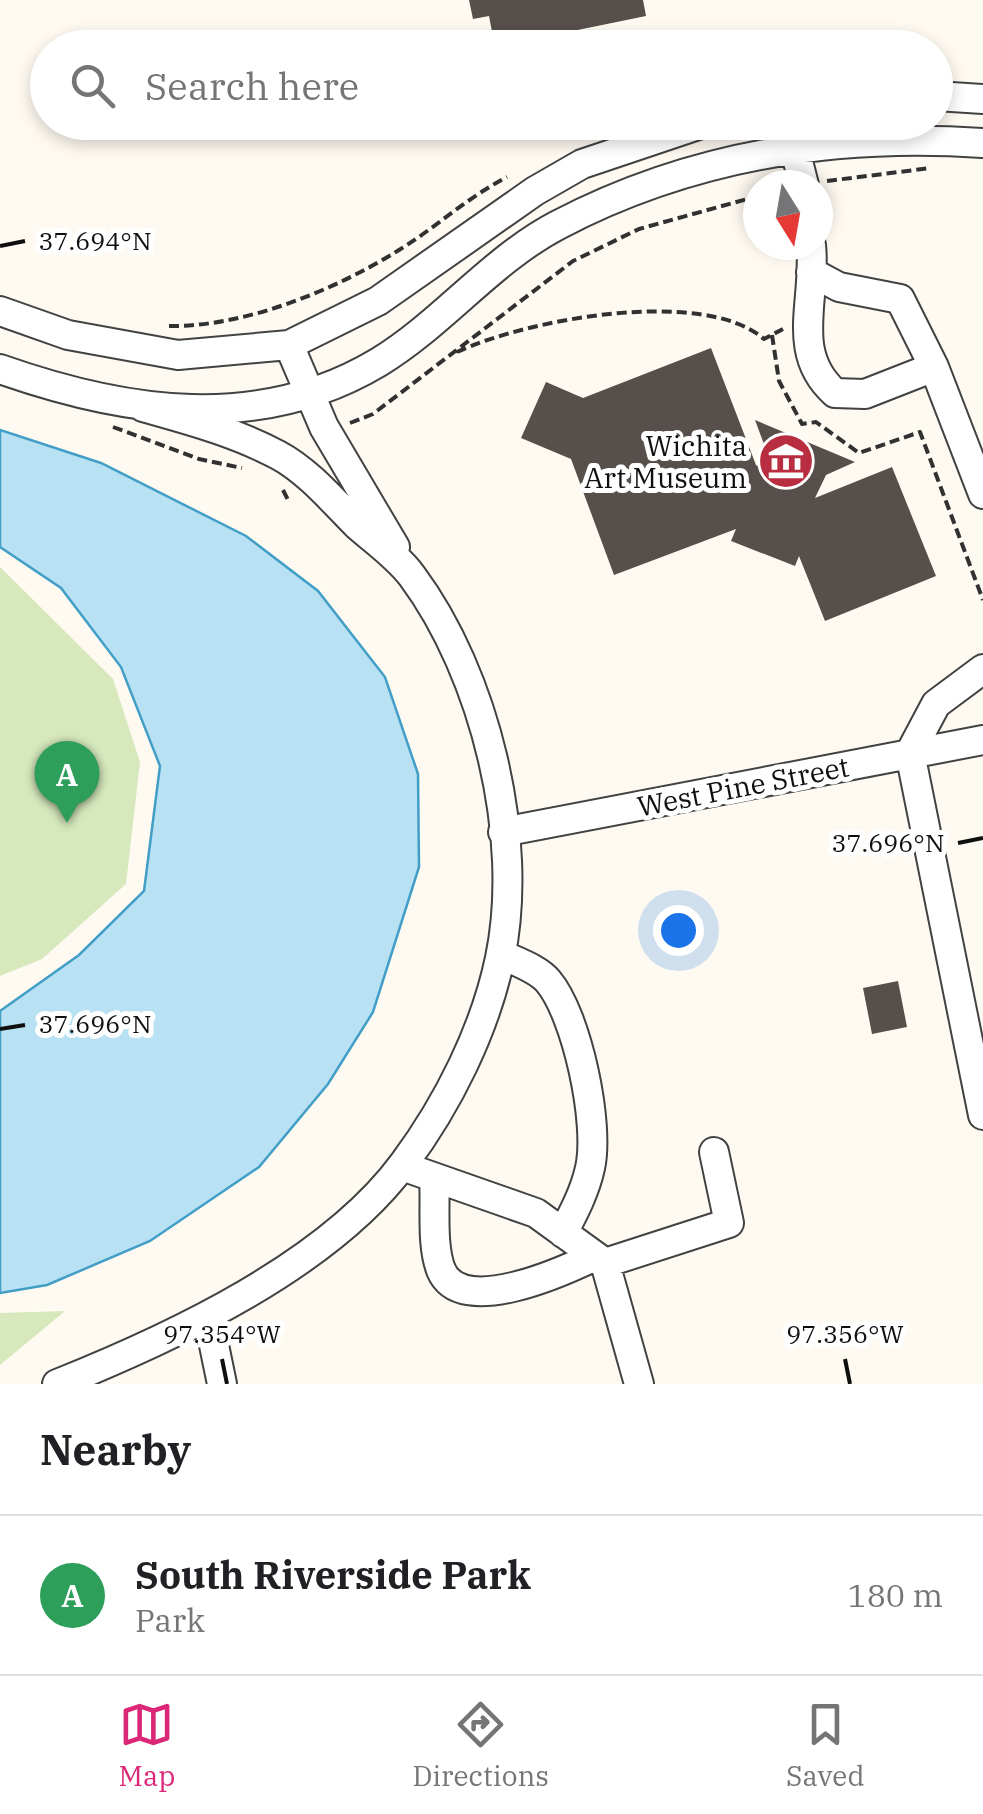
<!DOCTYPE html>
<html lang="en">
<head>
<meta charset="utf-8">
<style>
	:root { --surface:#fff; --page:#f2f2f2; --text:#202124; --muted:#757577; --line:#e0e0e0; --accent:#db2777 }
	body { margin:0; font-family:"IBM Plex Serif",serif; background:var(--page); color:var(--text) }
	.compass { position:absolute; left:743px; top:170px; width:90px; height:90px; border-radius:50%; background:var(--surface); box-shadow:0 5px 15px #0003; rotate:169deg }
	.you { position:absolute; left:678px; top:930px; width:35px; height:35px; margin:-25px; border:8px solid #fff; border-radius:50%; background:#1a73e8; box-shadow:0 0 0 15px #1a73e833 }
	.badge { display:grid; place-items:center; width:65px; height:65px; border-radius:50%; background:var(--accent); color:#fff; font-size:32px; font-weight:700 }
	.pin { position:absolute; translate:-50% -82px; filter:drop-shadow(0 2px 5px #0008) }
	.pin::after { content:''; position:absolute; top:52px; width:35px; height:30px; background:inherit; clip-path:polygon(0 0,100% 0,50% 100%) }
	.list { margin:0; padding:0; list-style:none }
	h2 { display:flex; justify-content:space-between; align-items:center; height:130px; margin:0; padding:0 40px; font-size:42px }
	h2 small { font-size:32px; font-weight:400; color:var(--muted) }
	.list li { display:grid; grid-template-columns:65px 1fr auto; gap:30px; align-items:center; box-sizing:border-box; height:160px; padding:0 40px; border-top:2px solid var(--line) }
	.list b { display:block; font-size:38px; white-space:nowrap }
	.list p { margin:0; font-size:32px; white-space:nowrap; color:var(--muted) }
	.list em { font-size:32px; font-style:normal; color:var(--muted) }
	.icon { flex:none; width:55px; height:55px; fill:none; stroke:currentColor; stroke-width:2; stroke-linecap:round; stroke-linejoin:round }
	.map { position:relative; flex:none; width:983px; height:1384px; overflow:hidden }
	.search { position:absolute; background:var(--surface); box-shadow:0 5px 15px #0003; left:30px; right:30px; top:30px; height:110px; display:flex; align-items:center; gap:25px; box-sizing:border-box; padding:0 35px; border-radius:55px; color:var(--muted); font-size:38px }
	.sheet { height:290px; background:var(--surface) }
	nav { display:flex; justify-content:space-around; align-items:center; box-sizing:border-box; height:140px; border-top:2px solid var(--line); background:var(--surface); font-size:28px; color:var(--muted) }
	nav a { display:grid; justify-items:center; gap:5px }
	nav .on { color:var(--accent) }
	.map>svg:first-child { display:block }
	.green { fill:#d6e8bc }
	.water { fill:#b8e2f3; stroke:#429ec7; stroke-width:2.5 }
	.building { fill:#574f4b }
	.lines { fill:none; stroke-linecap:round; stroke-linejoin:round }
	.minor-casing { stroke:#424242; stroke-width:32 }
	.path { stroke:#313131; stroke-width:4; stroke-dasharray:10 5; stroke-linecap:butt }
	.minor { stroke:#fff; stroke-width:28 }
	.ticks { fill:none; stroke:#0f0f0f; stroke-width:4 }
	.labels { text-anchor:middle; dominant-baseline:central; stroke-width:10; stroke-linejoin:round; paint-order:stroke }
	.poi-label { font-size:28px; fill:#0f0f0f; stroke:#fff; text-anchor:end }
	.street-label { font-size:28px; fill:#0f0f0f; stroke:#fff }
	.ticks-label { font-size:25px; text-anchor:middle; fill:#0f0f0f; stroke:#fff; stroke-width:10; stroke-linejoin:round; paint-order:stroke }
</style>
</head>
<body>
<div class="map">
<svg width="983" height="1384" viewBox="0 0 983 1384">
	<rect width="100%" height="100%" fill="#fefaf1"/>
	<path class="green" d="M 0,567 L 113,679 L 140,762 L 126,884 L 42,959 L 0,976 Z
		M 65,1311 L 0,1365 L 0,1366 L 0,1313 Z"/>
	<path class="water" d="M 0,430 L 101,463 L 246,536 L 318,591 L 385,677 L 418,774 L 419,867 L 373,1012 L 328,1084 L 259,1167 L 150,1241 L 47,1285 L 0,1293 L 0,1011 L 79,955 L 144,891 L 160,766 L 121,667 L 61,588 L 0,547 Z"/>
	<path class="building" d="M 469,0 L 643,0 L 646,16 L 495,47 L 489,16 L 473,19 Z
		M 711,348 L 756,465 L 762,469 L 768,455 L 755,420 L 855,462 L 826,475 L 815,498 L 892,467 L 936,576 L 825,621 L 799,556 L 795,566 L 731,541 L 736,529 L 614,575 L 571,459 L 521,438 L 546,382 L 583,398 Z
		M 898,981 L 907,1027 L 872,1034 L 863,988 Z"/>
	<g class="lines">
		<g class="minor-casing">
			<path id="minor" d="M 936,96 L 983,99
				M 788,122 L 804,185
				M 811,245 C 817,300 789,352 835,393 L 865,394 L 934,367 L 983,494
				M 811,272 L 839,287 L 900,299 L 934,367
				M 0,311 L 68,335 L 178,355 L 289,345 L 378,301 L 535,191 L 582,164 L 707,122
				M 289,345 L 324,427 L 395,547
				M 0,369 C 125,413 259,434 379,362 C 443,323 491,260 558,225 C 690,156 836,133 983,143
				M 983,669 L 936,704 L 910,753 L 983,1115
				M 503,832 L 983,740
				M 501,954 C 516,962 537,968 548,981 C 577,1015 600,1124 590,1168 C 585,1191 574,1212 563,1233
				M 402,1166 L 536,1213 L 605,1263 L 639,1384
				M 434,1178 C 436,1206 431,1244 441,1270 C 461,1318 562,1272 595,1256
				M 605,1263 L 729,1223 L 714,1152
				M 208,1316 L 222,1384
				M 57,1384 C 172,1338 329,1265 404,1163 C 448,1104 485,1030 500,958 C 525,838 485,674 412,576 C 398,557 375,541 357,525 C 333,501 308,471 278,455 C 235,432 189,420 143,407"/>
		</g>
		<path class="path" d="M 827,181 L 931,168
			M 169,326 C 245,327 335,290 399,250 C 438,226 465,199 507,177
			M 772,335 L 779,381 L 802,424 L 816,422 L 859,453 L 920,432 L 983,600
			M 457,352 C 525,320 703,286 764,339 L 783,329
			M 350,423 L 373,414 L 573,261 L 639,229 L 758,196
			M 113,427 L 199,459 L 242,468
			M 283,490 L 288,500"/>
		<use href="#minor" class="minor"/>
	</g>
	<path class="ticks" d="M 0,246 L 25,241M 958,843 L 983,838M 0,1029 L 25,1025M 222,1359 L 227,1384M 845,1359 L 850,1384"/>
	<defs>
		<g id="museum-disc" transform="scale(2.875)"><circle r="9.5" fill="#b92d40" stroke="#fff"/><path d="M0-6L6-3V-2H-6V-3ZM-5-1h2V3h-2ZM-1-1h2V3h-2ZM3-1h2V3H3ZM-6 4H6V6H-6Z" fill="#fff"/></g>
	</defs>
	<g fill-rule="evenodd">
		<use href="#museum-disc" x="786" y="461"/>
	</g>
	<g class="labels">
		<g class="poi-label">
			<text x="747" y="445">Wichita<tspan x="747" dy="32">Art Museum</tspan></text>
		</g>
		<g class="street-label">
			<text transform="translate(743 786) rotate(-11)">West Pine Street</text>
		</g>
	</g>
	<g class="ticks-label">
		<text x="95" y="250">37.694°N</text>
		<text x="888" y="852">37.696°N</text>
		<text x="95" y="1033">37.696°N</text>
		<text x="222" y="1343">97.354°W</text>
		<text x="845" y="1343">97.356°W</text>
	</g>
</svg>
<svg class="compass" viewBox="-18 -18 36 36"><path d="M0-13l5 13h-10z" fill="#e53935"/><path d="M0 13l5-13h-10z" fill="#757577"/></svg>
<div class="you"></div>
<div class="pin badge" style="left:67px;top:823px;background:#2e9e5b">A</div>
<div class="search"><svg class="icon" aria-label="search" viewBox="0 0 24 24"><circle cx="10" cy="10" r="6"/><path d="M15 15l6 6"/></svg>Search here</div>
</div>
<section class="sheet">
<h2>Nearby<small></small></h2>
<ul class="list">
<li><span class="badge" style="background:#2e9e5b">A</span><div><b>South Riverside Park</b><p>Park</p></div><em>180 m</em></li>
</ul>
</section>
<nav>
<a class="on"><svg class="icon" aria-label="map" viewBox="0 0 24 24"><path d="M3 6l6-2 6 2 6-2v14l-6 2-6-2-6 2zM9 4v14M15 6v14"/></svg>Map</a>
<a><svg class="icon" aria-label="directions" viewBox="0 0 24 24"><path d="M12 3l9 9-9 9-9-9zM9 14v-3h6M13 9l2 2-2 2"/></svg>Directions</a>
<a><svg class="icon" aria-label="saved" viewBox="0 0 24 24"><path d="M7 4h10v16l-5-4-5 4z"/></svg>Saved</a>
</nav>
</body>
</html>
